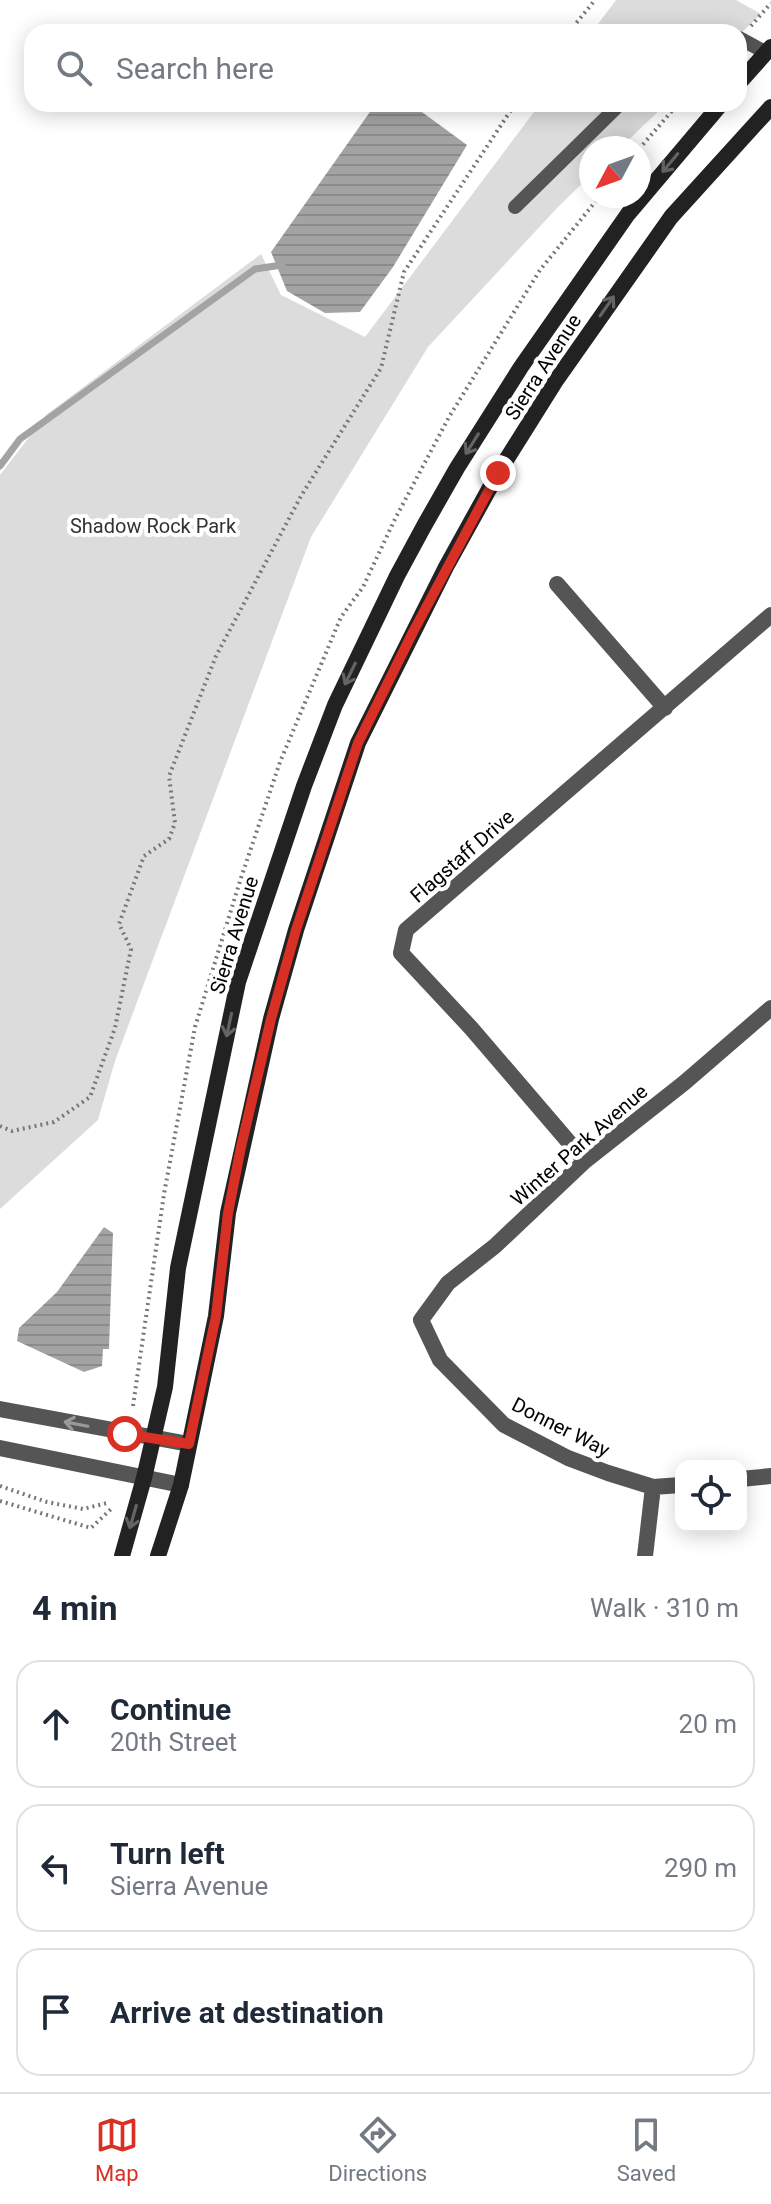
<!DOCTYPE html>
<html lang="en">
<head>
<meta charset="utf-8">
<style>
	:root { --surface:#fff; --page:#f6f6f7; --text:#1f2937; --muted:#747a83; --line:#e0e1e3; --accent:#d93025 }
	body { margin:0; font-family:Roboto,sans-serif; background:var(--page); color:var(--text) }
	.controls { position:absolute; right:24px; bottom:24px; display:grid; overflow:hidden; border-radius:16px; box-shadow:0 4px 20px #0003 }
	.controls button { width:72px; height:72px; display:grid; place-items:center; padding:0; border:0; border-bottom:2px solid var(--line); background:var(--surface); color:var(--text); font:40px sans-serif }
	.compass { position:absolute; left:579px; top:136px; width:72px; height:72px; border-radius:50%; background:var(--surface); box-shadow:0 4px 20px #0003; rotate:229deg }
	.stop { position:absolute; width:24px; height:24px; margin:-18px; border:6px solid #d93025; border-radius:50%; background:#fff }
	.stop.end { background:#d93025; border-color:#fff; box-shadow:0 2px 8px #0008 }
	.list { margin:0; padding:0; list-style:none }
	h2 { display:flex; justify-content:space-between; align-items:center; height:104px; margin:0; padding:0 32px; font-size:34px }
	h2 small { font-size:26px; font-weight:400; color:var(--muted) }
	.list li { display:grid; grid-template-columns:52px 1fr auto; gap:24px; align-items:center; box-sizing:border-box; height:128px; margin:0 16px 16px; padding:0 16px; border:2px solid var(--line); border-radius:24px }
	.list b { display:block; font-size:30px; white-space:nowrap }
	.list p { margin:0; font-size:26px; white-space:nowrap; color:var(--muted) }
	.list em { font-size:26px; font-style:normal; color:var(--muted) }
	.icon { flex:none; width:44px; height:44px; fill:none; stroke:currentColor; stroke-width:2; stroke-linecap:round; stroke-linejoin:round }
	.map { position:relative; flex:none; width:771px; height:1556px; overflow:hidden }
	.search { position:absolute; background:var(--surface); box-shadow:0 4px 20px #0003; left:24px; right:24px; top:24px; height:88px; display:flex; align-items:center; gap:20px; box-sizing:border-box; padding:0 28px; border-radius:24px; color:var(--muted); font-size:30px }
	.sheet { height:536px; background:var(--surface) }
	nav { display:flex; justify-content:space-around; align-items:center; box-sizing:border-box; height:112px; border-top:2px solid var(--line); background:var(--surface); font-size:22px; color:var(--muted) }
	nav a { display:grid; justify-items:center; gap:4px }
	nav .on { color:var(--accent) }
	.map>svg:first-child { display:block }
	.park { fill:#dcdcdc }
	.water { fill:url(#water-rules) }
	.lines { fill:none; stroke-linecap:round; stroke-linejoin:round }
	.stream { stroke:#a3a3a3; stroke-width:7 }
	.path { stroke:#777; stroke-width:4; stroke-dasharray:2 4; stroke-linecap:butt }
	.service { stroke:#555; stroke-width:14 }
	.minor { stroke:#555; stroke-width:16 }
	.tertiary { stroke:#555; stroke-width:16 }
	.secondary { stroke:#222; stroke-width:16 }
	.oneway { stroke:#646464 }
	.oneway2 { stroke:#999 }
	.route { stroke:#d93025; stroke-width:10 }
	.labels { text-anchor:middle; dominant-baseline:central; stroke-width:8; stroke-linejoin:round; paint-order:stroke }
	.street-label { font-size:20px; fill:#000; stroke:#fff }
	.park-label { font-size:20px; fill:#333; stroke:#fff }
</style>
</head>
<body>
<div class="map">
<svg width="771" height="1556" viewBox="0 0 771 1556">
	<defs>
		<pattern id="water-rules" width="6" height="5" patternUnits="userSpaceOnUse" patternTransform="scale(2)"><rect width="6" height="5" fill="#a3a3a3"/><path d="M0 2.5h6" fill="none" stroke="#8b8b8b"/></pattern>
	</defs>
	<rect width="100%" height="100%" fill="#fff"/>
	<path class="park" d="M 616,0 L 736,0 L 761,14 L 739,35 L 739,32 L 592,32 Z
		M 540,104 L 666,104 L 620,148 L 591,148 L 591,175 L 558,207 L 428,347 L 311,537 L 115,1061 L 98,1120 L 0,1209 L 0,475 L 46,415 L 261,254 L 281,295 L 365,337 Z"/>
	<path class="water" d="M 387,104 L 411,104 L 467,145 L 393,267 L 360,312 L 325,313 L 287,291 L 271,252 L 372,109 Z
		M 104,1227 L 113,1233 L 109,1349 L 103,1349 L 102,1366 L 84,1372 L 17,1341 L 19,1328 L 57,1292 Z"/>
	<g class="lines">
		<path class="stream" d="M 0,466 L 20,439 L 255,269 L 282,265"/>
		<path class="path" d="M 751,26 L 771,3
			M 569,32 L 595,0
			M 639,149 L 678,104
			M 0,1126 L 12,1131 L 54,1122 L 90,1097 L 115,1028 L 131,949 L 119,924 L 144,856 L 169,839 L 175,823 L 169,776 L 216,656 L 301,496 L 381,368 L 404,272 L 515,104
			M 133,1406 L 164,1194 L 195,1027 L 241,878 L 280,762 L 341,617 L 363,587 L 395,519 L 449,417 L 540,270 L 600,196
			M 0,1486 L 47,1502 L 83,1509 L 107,1503
			M 0,1501 L 91,1528 L 111,1509"/>
		<path class="service" d="M 725,32 L 728,32
			M 739,38 L 765,52
			M 515,207 L 620,104"/>
		<path class="minor" d="M 557,584 L 665,708
			M 585,1161 L 471,1028 L 401,953 L 406,930 L 771,615
			M 741,1479 L 771,1476
			M 681,1485 L 653,1487 L 608,1473 L 568,1458 L 504,1425 L 440,1360 L 421,1320 L 448,1283 L 495,1246 L 585,1161 L 684,1083 L 771,1008
			M 645,1556 L 653,1487"/>
		<path class="tertiary" d="M 0,1409 L 189,1444
			M 0,1448 L 181,1485"/>
		<path class="secondary" d="M 739,83 L 771,47
			M 122,1556 L 144,1478 L 165,1387 L 178,1268 L 238,982 L 304,786 L 335,705 L 397,576 L 424,526 L 457,468 L 521,367 L 628,214 L 721,104
			M 158,1556 L 181,1485 L 216,1316 L 228,1213 L 271,1019 L 296,930 L 358,743 L 446,567 L 498,473 L 555,382 L 671,217 L 771,107"/>
	</g>
	<defs><path id="oneway-shaft" d="M-6 0H5M1.5-3L5.5 0L1.5 3" fill="none" stroke-width="1.6" stroke-linecap="round" stroke-linejoin="round" transform="scale(2)"/></defs>
	<g class="oneway">
		<use href="#oneway-shaft" transform="translate(670 163) rotate(130)"/>
		<use href="#oneway-shaft" transform="translate(607 306) rotate(-55)"/>
		<use href="#oneway-shaft" transform="translate(472 444) rotate(122)"/>
		<use href="#oneway-shaft" transform="translate(350 674) rotate(116)"/>
		<use href="#oneway-shaft" transform="translate(229 1025) rotate(102)"/>
		<use href="#oneway-shaft" transform="translate(133 1517) rotate(106)"/>
	</g>
	<use class="oneway2" href="#oneway-shaft" transform="translate(76 1424) rotate(-169)"/>
	<g class="lines">
		<path class="route" d="M 125,1434 L 189,1444 L 216,1316 L 228,1213 L 241,1147 L 271,1019 L 296,930 L 358,743 L 413,632 L 498,473"/>
	</g>
	<g class="labels">
		<g class="street-label">
			<text transform="translate(543 367) rotate(-57)">Sierra Avenue</text>
			<text transform="translate(462 856) rotate(-41)">Flagstaff Drive</text>
			<text transform="translate(234 935) rotate(-73)">Sierra Avenue</text>
			<text transform="translate(579 1145) rotate(-41)">Winter Park Avenue</text>
			<text transform="translate(561 1427) rotate(27)">Donner Way</text>
		</g>
		<g class="park-label">
			<text x="153" y="526">Shadow Rock Park</text>
		</g>
	</g>
</svg>
<div class="controls">
<button><svg class="icon" aria-label="locate" viewBox="0 0 24 24"><circle cx="12" cy="12" r="6"/><path d="M12 2v4M12 18v4M2 12h4M18 12h4"/></svg></button>
</div>
<svg class="compass" viewBox="-18 -18 36 36"><path d="M0-13l5 13h-10z" fill="#e53935"/><path d="M0 13l5-13h-10z" fill="#747a83"/></svg>
<div class="stop" style="left:125px;top:1434px"></div>
<div class="stop end" style="left:498px;top:473px"></div>
<div class="search"><svg class="icon" aria-label="search" viewBox="0 0 24 24"><circle cx="10" cy="10" r="6"/><path d="M15 15l6 6"/></svg>Search here</div>
</div>
<section class="sheet">
<h2>4 min<small>Walk · 310 m</small></h2>
<ul class="list">
<li><svg class="icon" aria-label="ahead" viewBox="0 0 24 24"><path d="M12 20V5M6 11l6-6 6 6"/></svg><div><b>Continue</b><p>20th Street</p></div><em>20 m</em></li>
<li><svg class="icon" aria-label="left" viewBox="0 0 24 24"><path d="M17 20v-9H6M10 6l-5 5 5 5"/></svg><div><b>Turn left</b><p>Sierra Avenue</p></div><em>290 m</em></li>
<li><svg class="icon" aria-label="arrive" viewBox="0 0 24 24"><path d="M6 21V4h12l-3 4 3 4H6"/></svg><div><b>Arrive at destination</b></div></li>
</ul>
</section>
<nav>
<a class="on"><svg class="icon" aria-label="map" viewBox="0 0 24 24"><path d="M3 6l6-2 6 2 6-2v14l-6 2-6-2-6 2zM9 4v14M15 6v14"/></svg>Map</a>
<a><svg class="icon" aria-label="directions" viewBox="0 0 24 24"><path d="M12 3l9 9-9 9-9-9zM9 14v-3h6M13 9l2 2-2 2"/></svg>Directions</a>
<a><svg class="icon" aria-label="saved" viewBox="0 0 24 24"><path d="M7 4h10v16l-5-4-5 4z"/></svg>Saved</a>
</nav>
</body>
</html>
